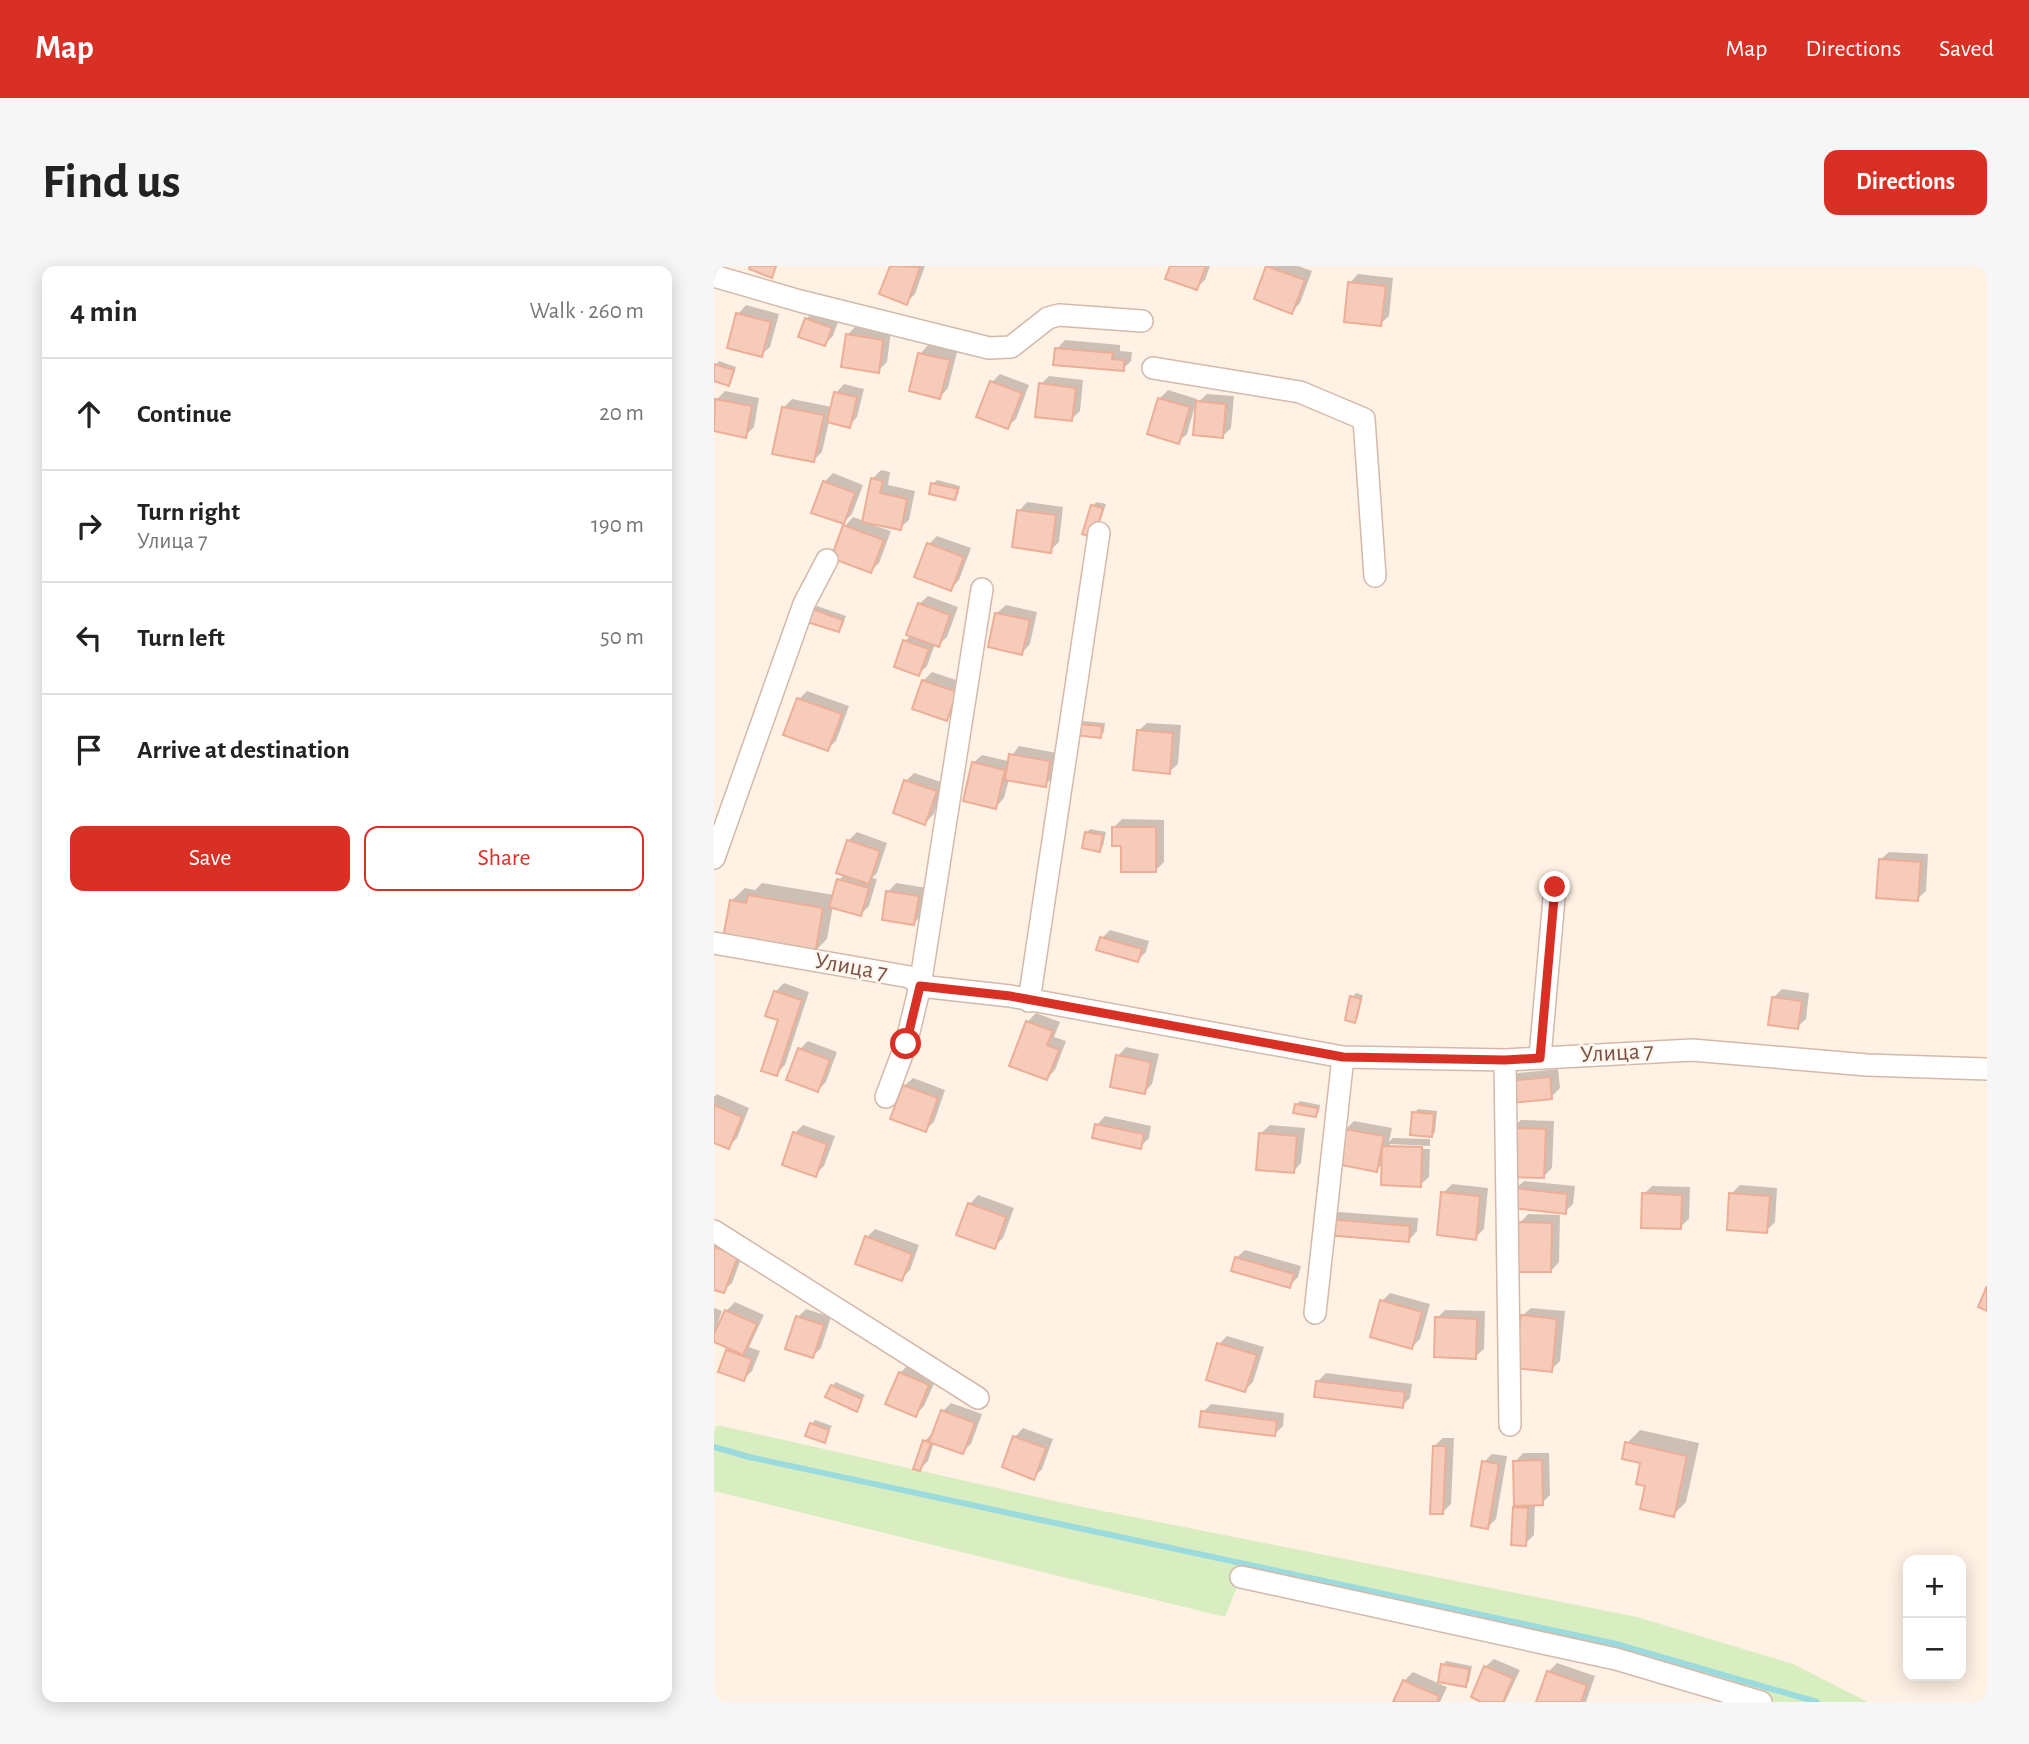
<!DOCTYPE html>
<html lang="en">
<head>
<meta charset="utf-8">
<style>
	:root { --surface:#fff; --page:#f6f6f6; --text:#222; --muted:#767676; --line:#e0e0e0; --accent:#d93025 }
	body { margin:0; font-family:"Alegreya Sans",sans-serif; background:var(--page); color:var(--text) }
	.controls { position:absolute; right:21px; bottom:21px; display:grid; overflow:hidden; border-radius:14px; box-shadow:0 4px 18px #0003 }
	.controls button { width:63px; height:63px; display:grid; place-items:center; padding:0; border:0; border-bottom:2px solid var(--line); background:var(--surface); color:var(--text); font:35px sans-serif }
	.stop { position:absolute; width:21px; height:21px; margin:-16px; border:5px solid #d93025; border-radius:50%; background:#fff }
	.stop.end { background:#d93025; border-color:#fff; box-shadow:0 2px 7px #0008 }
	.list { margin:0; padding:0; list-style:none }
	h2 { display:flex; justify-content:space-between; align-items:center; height:91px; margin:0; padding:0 28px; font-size:30px }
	h2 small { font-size:23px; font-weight:400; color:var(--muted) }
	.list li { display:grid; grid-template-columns:46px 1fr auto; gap:21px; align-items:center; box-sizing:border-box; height:112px; padding:0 28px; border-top:2px solid var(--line) }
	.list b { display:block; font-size:26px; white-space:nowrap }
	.list p { margin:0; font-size:23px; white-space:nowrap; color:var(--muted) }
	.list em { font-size:23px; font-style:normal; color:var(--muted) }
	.actions { display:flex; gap:14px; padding:21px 28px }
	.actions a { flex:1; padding:16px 0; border:2px solid var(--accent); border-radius:14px; text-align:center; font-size:24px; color:var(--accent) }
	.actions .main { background:var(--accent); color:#fff }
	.icon { flex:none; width:38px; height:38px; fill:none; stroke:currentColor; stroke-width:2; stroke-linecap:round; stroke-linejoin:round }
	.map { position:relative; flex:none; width:1273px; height:1436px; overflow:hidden; border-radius:14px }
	header { display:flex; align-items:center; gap:42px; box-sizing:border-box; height:98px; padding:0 35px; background:var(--accent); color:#fff }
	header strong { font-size:33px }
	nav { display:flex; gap:38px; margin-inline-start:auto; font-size:24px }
	.intro { display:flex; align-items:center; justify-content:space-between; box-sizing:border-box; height:168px; padding:0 42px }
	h1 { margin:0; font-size:49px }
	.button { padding:18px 32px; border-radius:14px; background:var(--accent); color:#fff; font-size:24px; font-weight:700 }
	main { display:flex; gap:42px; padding:0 42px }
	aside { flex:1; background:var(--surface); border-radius:14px; box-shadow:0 4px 18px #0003 }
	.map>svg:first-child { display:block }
	.green { fill:#d8eec1 }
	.shadow { fill:#0003 }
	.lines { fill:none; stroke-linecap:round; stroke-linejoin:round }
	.stream { stroke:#9bdbde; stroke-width:6 }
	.building { fill:#f7cbb9; stroke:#ecae97; stroke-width:2 }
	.street-casing { stroke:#d4b9ab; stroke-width:24 }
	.street { stroke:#fff; stroke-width:21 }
	.route { stroke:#d93025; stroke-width:9 }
	.labels { text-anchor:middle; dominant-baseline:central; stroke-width:5; stroke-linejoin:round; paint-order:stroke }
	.street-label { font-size:24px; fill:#7b5346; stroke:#fff6ed }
</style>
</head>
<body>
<header>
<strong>Map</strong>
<nav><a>Map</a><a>Directions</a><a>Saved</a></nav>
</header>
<div class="intro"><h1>Find us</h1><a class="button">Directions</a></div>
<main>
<aside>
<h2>4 min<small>Walk · 260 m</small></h2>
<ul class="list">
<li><svg class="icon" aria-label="ahead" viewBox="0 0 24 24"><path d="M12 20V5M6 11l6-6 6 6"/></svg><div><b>Continue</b></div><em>20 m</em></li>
<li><svg class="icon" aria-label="right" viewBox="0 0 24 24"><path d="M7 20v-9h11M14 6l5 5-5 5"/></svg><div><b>Turn right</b><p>Улица 7</p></div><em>190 m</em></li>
<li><svg class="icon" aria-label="left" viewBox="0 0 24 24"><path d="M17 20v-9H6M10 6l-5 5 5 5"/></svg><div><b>Turn left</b></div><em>50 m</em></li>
<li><svg class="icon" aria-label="arrive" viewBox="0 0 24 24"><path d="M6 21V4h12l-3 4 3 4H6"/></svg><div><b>Arrive at destination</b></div></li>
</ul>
<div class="actions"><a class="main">Save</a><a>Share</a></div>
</aside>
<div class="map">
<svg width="1273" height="1436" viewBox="0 0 1273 1436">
	<rect width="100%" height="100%" fill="#fff1e4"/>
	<path class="green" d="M 3,1159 L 359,1239 L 923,1351 L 1079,1398 L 1154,1436 L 1047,1436 L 527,1311 L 511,1351 L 0,1225 L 0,1166 Z"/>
	<path class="shadow" d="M 178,0 L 211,0 L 201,28 L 192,37 L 167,27 Z
		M 458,0 L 496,0 L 491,14 L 482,22 Z
		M 554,0 L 584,0 L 598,5 L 586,37 L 578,46 L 542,32 Z
		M 644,8 L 679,12 L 675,50 L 666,58 L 636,17 Z
		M 32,39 L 65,48 L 56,81 L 47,89 L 24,48 Z
		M 101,45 L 125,53 L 119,70 L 111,78 L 92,53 Z
		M 142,60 L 177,65 L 173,96 L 164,105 L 133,69 Z
		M 351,74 L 406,79 L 406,85 L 418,86 L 417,95 L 409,103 L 343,83 Z
		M 214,79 L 243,86 L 234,122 L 226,131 L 206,88 Z
		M 5,95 L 22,101 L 18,114 L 14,118 L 0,113 L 0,102 Z
		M 286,108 L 315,119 L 302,153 L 293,161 L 278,116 Z
		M 335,110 L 369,114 L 366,145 L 358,153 L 327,118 Z
		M 130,118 L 150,123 L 143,151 L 135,160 L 115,155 L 108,186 L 100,194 L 69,142 L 78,133 L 118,141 L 122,127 Z
		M 454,124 L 483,133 L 473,168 L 464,176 L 445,133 Z
		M 11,125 L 45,132 L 40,161 L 31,170 L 0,164 L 2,134 Z
		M 493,128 L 520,130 L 517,162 L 508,171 L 483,137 Z
		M 167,204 L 176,206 L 174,219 L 201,225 L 195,254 L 186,262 L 160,257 L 159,259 L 177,265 L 165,297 L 157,305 L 131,260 L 139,251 L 150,255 L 158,213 Z
		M 119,207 L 149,219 L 138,248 L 130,256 L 110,216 Z
		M 223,214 L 246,220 L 244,229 L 240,232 L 219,218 Z
		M 313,236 L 349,241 L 345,276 L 336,285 L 305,245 Z
		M 383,236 L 392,238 L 383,266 L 379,239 Z
		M 223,270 L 257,282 L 245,314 L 237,323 L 215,278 Z
		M 214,330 L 244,341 L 233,371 L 224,379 L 221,378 L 213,400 L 205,408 L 191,375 L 197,369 L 205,338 Z
		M 292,339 L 323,346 L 316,378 L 308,387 L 283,347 Z
		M 103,340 L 132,350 L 128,361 L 124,364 L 99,344 Z
		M 218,406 L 251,417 L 241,445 L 233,453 L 209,415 Z
		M 93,425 L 135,440 L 122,475 L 113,483 L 85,433 Z
		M 368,455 L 391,457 L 390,466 L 386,470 L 364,458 Z
		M 433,457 L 467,459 L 464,498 L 455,506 L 424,465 Z
		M 305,480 L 343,487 L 340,510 L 331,519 L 295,513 L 290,532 L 282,541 L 259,497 L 268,489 L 294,495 Z
		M 200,507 L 230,517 L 220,548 L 211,557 L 192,515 Z
		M 408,553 L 450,554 L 450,596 L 441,605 L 409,578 L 399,562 Z
		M 376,563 L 392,566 L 389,580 L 385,584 L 373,566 Z
		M 143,566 L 173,577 L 163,607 L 158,612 L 163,613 L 155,640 L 147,648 L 119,640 L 113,673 L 100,686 L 17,635 L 31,622 L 41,624 L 48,617 L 120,629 L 125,614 L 131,608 L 134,575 Z
		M 1175,586 L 1214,588 L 1212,625 L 1203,633 L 1166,594 Z
		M 182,617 L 213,622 L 208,649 L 200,657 L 174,626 Z
		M 396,664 L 435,675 L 432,686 L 424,694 L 388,672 Z
		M 70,717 L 95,726 L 71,799 L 62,808 L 66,753 L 61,726 Z
		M 1068,723 L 1095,727 L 1092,753 L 1083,761 L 1059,732 Z
		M 642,727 L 649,729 L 644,751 L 641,755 L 638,731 Z
		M 322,747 L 346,756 L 340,771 L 352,775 L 341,804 L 333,812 L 298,799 L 314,755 Z
		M 94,775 L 123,786 L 112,816 L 104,824 L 86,783 Z
		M 412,781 L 445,788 L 438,818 L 430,827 L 404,790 Z
		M 844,803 L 846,822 L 837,831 L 795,816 L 804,807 Z
		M 199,812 L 231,824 L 220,856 L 211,864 L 190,820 Z
		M 3,828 L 35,842 L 23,872 L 14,881 L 0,875 L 0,831 Z
		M 586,835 L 606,839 L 605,846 L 601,850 L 582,839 Z
		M 704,843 L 723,845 L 721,866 L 718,870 L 700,847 Z
		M 391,850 L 437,860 L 435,872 L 426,881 L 383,859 Z
		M 807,854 L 840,855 L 838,902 L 829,911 L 798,862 Z
		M 640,855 L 678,862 L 675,876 L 679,872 L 716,873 L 716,880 L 676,878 L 676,882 L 716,883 L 715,911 L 706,919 L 670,897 L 662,904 L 632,863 Z
		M 89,859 L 121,870 L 110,900 L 101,909 L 81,867 Z
		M 556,859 L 591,862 L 587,897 L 579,906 L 547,867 Z
		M 810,915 L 861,920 L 859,938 L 851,946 L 801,923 Z
		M 738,918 L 774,922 L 770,963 L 761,972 L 729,927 Z
		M 1026,919 L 1063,922 L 1061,956 L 1052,965 L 1017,928 Z
		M 938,920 L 976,921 L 975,953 L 966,961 L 930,928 Z
		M 264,929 L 300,942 L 289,972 L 280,981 L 256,938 Z
		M 625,946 L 704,952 L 703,965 L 695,974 L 616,954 Z
		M 814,948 L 846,949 L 845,996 L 837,1005 L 806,957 Z
		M 161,963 L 205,979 L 196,1004 L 187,1013 L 153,971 Z
		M 6,972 L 31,982 L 18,1017 L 9,1025 L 0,1022 L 0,978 Z
		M 531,984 L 587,1000 L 584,1011 L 575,1020 L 522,992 Z
		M 676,1027 L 716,1038 L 706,1073 L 698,1081 L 668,1035 Z
		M 21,1036 L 50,1049 L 35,1081 L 46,1085 L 38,1105 L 30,1113 L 13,1084 L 16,1081 L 0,1074 L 0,1042 L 8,1045 L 4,1056 L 6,1057 L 12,1045 Z
		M 817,1042 L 851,1045 L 846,1095 L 837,1104 L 808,1050 Z
		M 92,1043 L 117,1051 L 107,1082 L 99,1090 L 84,1051 Z
		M 731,1044 L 771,1045 L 770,1083 L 761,1091 L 723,1052 Z
		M 513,1070 L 550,1081 L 539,1116 L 531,1124 L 505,1078 Z
		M 195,1098 L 223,1111 L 210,1140 L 201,1149 L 186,1107 Z
		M 612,1107 L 698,1118 L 696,1132 L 688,1140 L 604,1115 Z
		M 122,1116 L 151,1129 L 142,1143 L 118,1120 Z
		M 237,1137 L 268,1148 L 257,1178 L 248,1186 L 220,1176 L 214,1195 L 206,1203 L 201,1202 L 211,1175 L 219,1166 L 229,1145 Z
		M 497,1138 L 570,1147 L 569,1160 L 560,1169 L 489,1146 Z
		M 101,1154 L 118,1160 L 110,1175 L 98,1158 Z
		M 309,1162 L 339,1173 L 328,1203 L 319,1212 L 290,1200 L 301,1171 Z
		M 926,1164 L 985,1177 L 972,1236 L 959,1249 L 933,1219 L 928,1196 L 913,1177 Z
		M 729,1172 L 740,1172 L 737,1238 L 729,1246 L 720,1180 Z
		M 809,1187 L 835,1187 L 836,1229 L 828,1237 L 821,1237 L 820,1269 L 811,1278 L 800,1242 L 801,1196 Z
		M 778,1188 L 793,1190 L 782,1253 L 773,1262 L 770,1196 Z
		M 780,1393 L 806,1404 L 791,1436 L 772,1436 L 771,1401 Z
		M 732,1395 L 758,1400 L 755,1416 L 751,1419 L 729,1399 Z
		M 843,1397 L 881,1410 L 872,1436 L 824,1436 L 834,1406 Z
		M 699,1406 L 733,1421 L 726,1436 L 681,1436 L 690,1415 Z"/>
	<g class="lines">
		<path class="stream" d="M 0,1181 L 35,1191 L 902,1378 L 1103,1436"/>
	</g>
	<path class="building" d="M 36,0 L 62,0 L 58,12 L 35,3 Z
		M 176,0 L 206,1 L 193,39 L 165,28 Z
		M 456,0 L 492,0 L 483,24 L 451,13 Z
		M 552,0 L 591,14 L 578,48 L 540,33 Z
		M 634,16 L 672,20 L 667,60 L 630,56 Z
		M 22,47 L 57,56 L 48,91 L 13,82 Z
		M 91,52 L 118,62 L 111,80 L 84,71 Z
		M 132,68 L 169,74 L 165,107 L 127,101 Z
		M 341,82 L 399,87 L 398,93 L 410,94 L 410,105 L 339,99 Z
		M 204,87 L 236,94 L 226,133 L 195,125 Z
		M 0,98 L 20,104 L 15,120 L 0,115 Z
		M 276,115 L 308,127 L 294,163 L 262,151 Z
		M 325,117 L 362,122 L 358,155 L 321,151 Z
		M 120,126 L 143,131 L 136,162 L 113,156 Z
		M 444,132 L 476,141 L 465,178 L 433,168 Z
		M 1,133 L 38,140 L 32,172 L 0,165 Z
		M 482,135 L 512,138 L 509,172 L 479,169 Z
		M 68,141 L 110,149 L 100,196 L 58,188 Z
		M 157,212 L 169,215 L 166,227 L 193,233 L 187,264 L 148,256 Z
		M 109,215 L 141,227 L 130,258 L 97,247 Z
		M 217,217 L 244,223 L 241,234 L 215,228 Z
		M 377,239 L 389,242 L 380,272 L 368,268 Z
		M 303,244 L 342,249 L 337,287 L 298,281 Z
		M 129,259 L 170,274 L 157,307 L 117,292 Z
		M 213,277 L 250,291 L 237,325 L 200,311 Z
		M 204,337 L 236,349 L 225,381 L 192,369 Z
		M 98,343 L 129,354 L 125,366 L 93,356 Z
		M 281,347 L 316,354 L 308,389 L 274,381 Z
		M 189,374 L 215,383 L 205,410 L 180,401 Z
		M 208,414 L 243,426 L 233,455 L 198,443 Z
		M 83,432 L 128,448 L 114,485 L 69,469 Z
		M 362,458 L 388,460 L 387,472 L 361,469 Z
		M 423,464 L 459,467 L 456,508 L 419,504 Z
		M 295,488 L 336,495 L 332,521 L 291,514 Z
		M 258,496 L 291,504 L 282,543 L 249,535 Z
		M 190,514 L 223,525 L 211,559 L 179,547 Z
		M 398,561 L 442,561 L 442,606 L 407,606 L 407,580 L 398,580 Z
		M 371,566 L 389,569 L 386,586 L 368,582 Z
		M 133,574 L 166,585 L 155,618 L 122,607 Z
		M 1165,593 L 1207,596 L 1204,635 L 1162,632 Z
		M 123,613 L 155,622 L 147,650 L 115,641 Z
		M 172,625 L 205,630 L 200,659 L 168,654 Z
		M 34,629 L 109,642 L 101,688 L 9,672 L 16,634 L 32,637 Z
		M 386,671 L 428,683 L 424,696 L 382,684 Z
		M 60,725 L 88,734 L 63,810 L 47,805 L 64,754 L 51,750 Z
		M 636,730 L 647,733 L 641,757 L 631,754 Z
		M 1058,731 L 1088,735 L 1084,763 L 1054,759 Z
		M 312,755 L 339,765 L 333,779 L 345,784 L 333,814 L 295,800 Z
		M 84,782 L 116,794 L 104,826 L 72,814 Z
		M 402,789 L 437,796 L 431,828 L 396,821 Z
		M 836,811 L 838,833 L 796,837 L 794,815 Z
		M 189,819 L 224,832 L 212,866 L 176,853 Z
		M 581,838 L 604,842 L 602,851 L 579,847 Z
		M 0,839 L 28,851 L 15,883 L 0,877 Z
		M 698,846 L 720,848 L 718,871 L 696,869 Z
		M 381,858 L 430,868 L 427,883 L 378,872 Z
		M 797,862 L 832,863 L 830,912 L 795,911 Z
		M 630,863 L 670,870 L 663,906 L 623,898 Z
		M 79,866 L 113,878 L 102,911 L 68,899 Z
		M 545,867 L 583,870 L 580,907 L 542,904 Z
		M 668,880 L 708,881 L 707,921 L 667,919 Z
		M 800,922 L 853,928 L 852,948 L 798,942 Z
		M 727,926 L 766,930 L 762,974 L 723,969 Z
		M 928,927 L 968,929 L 967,963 L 927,962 Z
		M 1015,927 L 1056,930 L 1053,967 L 1013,964 Z
		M 254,937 L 292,951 L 281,983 L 242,969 Z
		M 614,953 L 696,960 L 695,976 L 613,969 Z
		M 804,956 L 838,957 L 837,1006 L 803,1006 Z
		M 151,970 L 198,988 L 188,1015 L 141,998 Z
		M 0,981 L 24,990 L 10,1027 L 0,1024 Z
		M 521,991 L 580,1008 L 576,1022 L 517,1005 Z
		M 1273,1020 L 1273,1045 L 1264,1041 Z
		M 666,1034 L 708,1046 L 698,1083 L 656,1071 Z
		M 11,1044 L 43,1058 L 29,1089 L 0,1076 L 0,1068 Z
		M 807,1049 L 843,1053 L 838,1106 L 801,1102 Z
		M 82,1050 L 110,1059 L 99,1092 L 71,1083 Z
		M 721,1051 L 763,1053 L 762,1093 L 720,1091 Z
		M 503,1077 L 543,1089 L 531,1126 L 492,1114 Z
		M 12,1084 L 38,1093 L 30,1115 L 4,1106 Z
		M 185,1106 L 215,1119 L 202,1151 L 171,1138 Z
		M 602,1115 L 691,1126 L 689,1142 L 600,1131 Z
		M 117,1119 L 148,1133 L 143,1146 L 111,1131 Z
		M 227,1144 L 261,1157 L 249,1188 L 217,1177 L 206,1205 L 199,1203 L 209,1174 L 215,1176 Z
		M 487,1145 L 563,1155 L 561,1170 L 485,1161 Z
		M 96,1157 L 115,1164 L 111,1177 L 91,1170 Z
		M 299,1170 L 332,1182 L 320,1214 L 288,1201 Z
		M 911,1176 L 973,1190 L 960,1251 L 926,1243 L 931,1220 L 922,1218 L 926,1197 L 908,1193 Z
		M 719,1180 L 732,1180 L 729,1248 L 716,1248 Z
		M 828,1194 L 829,1239 L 800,1240 L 799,1195 Z
		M 768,1195 L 785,1198 L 774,1263 L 757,1260 Z
		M 799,1241 L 814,1242 L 812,1280 L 797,1279 Z
		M 727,1398 L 755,1403 L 752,1421 L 724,1416 Z
		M 770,1400 L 799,1412 L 789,1436 L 767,1436 L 757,1431 Z
		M 833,1405 L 873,1419 L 867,1436 L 822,1436 Z
		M 689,1414 L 725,1430 L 723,1436 L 679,1436 Z"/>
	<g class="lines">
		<g class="street-casing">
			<path id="street" d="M 0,10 L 86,35 L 275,82 L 297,81 L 334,52 L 345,49 L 428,55
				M 439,102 L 586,126 L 650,153 L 661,310
				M 0,592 L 90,338 L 113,294
				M 0,677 L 196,711 L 206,720 L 296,730 L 629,791 L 791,794 L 978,784 L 1153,799 L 1273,803
				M 315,735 L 385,267
				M 826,791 L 841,621
				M 791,794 L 796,1159
				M 172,831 L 192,778 L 206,720 L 268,323
				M 0,965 L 264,1132
				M 601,1047 L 629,791
				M 527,1311 L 902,1393 L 1047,1436"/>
		</g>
		<use href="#street" class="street"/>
	</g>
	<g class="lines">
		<path class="route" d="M 192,778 L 206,720 L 296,730 L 629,791 L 791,794 L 826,792 L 841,621"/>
	</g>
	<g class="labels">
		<g class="street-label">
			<text transform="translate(137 701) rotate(10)">Улица 7</text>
			<text transform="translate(903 787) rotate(-3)">Улица 7</text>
		</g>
	</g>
</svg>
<div class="controls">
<button>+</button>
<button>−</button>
</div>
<div class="stop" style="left:192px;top:778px"></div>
<div class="stop end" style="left:841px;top:621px"></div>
</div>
</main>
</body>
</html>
